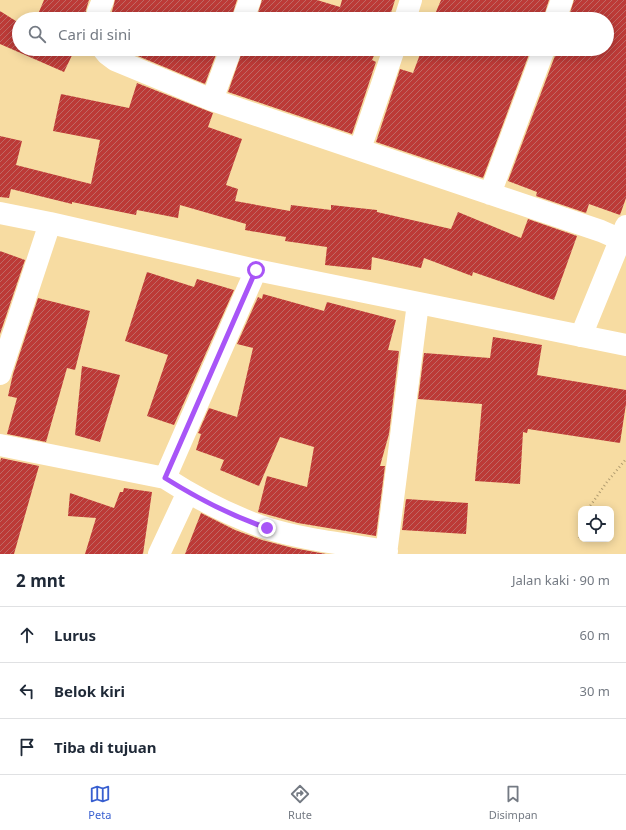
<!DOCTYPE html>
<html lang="id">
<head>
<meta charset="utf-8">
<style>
	:root { --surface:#fff; --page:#f6f6f7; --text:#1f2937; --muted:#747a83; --line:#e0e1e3; --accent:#385fd0 }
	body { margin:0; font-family:"Noto Sans",sans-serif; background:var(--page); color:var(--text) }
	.controls { position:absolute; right:12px; bottom:12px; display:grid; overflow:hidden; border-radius:8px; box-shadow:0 2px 10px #0003 }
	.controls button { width:36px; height:36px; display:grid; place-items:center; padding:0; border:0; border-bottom:1px solid var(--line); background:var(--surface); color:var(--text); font:20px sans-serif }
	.stop { position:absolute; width:12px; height:12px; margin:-9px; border:3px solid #a855f7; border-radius:50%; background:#fff }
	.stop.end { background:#a855f7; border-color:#fff; box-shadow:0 1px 4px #0008 }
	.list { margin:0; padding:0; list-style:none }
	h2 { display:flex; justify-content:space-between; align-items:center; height:52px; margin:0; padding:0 16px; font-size:17px }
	h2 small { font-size:13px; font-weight:400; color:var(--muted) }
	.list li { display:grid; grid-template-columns:26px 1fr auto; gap:12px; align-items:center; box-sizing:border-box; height:56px; padding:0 16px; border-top:1px solid var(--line) }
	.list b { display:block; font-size:15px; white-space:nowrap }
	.list em { font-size:13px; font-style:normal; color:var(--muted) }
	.icon { flex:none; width:22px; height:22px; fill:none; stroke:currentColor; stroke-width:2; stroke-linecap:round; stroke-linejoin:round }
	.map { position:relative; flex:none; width:626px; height:554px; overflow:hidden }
	.search { position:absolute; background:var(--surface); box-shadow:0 2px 10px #0003; left:12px; right:12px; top:12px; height:44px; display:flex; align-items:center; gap:10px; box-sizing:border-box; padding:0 14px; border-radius:22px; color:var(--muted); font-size:15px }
	.sheet { height:220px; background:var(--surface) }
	nav { display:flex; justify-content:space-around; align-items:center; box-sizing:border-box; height:56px; border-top:1px solid var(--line); background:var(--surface); font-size:11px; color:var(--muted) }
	nav a { display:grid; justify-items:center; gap:2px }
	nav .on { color:var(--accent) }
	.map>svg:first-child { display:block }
	.building { fill:url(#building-hatch) }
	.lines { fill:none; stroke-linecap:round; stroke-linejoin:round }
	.path { stroke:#b09b6f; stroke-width:2.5; stroke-dasharray:1 3; stroke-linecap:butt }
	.street { stroke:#fff; stroke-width:22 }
	.route { stroke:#a855f7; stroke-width:5 }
</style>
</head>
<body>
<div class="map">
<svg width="626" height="554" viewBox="0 0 626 554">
	<defs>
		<pattern id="building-hatch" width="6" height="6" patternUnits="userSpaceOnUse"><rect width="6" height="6" fill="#bc3a37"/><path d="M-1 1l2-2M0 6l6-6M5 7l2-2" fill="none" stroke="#bf6965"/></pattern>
	</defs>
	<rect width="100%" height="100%" fill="#f7dca2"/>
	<path class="building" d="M 44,0 L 89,0 L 86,10 L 85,19 L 36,19 Z
		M 115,0 L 237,0 L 231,19 L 110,19 Z
		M 262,0 L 317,0 L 340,7 L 342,0 L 395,0 L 389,19 L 256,19 Z
		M 441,0 L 549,0 L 543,19 L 433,19 Z
		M 574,0 L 626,0 L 626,198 L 620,215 L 589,204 L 586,213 L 536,196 L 537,192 L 508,181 L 556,53 L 556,49 L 607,49 L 607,19 L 568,19 Z
		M 0,11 L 19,23 L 19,49 L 75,49 L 64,72 L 0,44 Z
		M 121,49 L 218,49 L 205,84 Z
		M 243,49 L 377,49 L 372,60 L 376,62 L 352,134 L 228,92 Z
		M 422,49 L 531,49 L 483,178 L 376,142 L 400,69 L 413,73 Z
		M 137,83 L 213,113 L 208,127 L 242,139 L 226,185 L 238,189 L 235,201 L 290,211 L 291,205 L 331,210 L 331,205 L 377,210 L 377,212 L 451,229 L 458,212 L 521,238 L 528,219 L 577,236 L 554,300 L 473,272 L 472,276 L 424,258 L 421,268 L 372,257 L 371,270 L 325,265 L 327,247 L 285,241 L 286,237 L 245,230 L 246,224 L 180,205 L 178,218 L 137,210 L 136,215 L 72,202 L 72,204 L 11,189 L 9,198 L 0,197 L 0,136 L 22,141 L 16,165 L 91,184 L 100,140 L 53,131 L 61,94 L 129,108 Z
		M 0,251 L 25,260 L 0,334 Z
		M 147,272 L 194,287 L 197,279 L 234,290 L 174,425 L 147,416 L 168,355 L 125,341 Z
		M 263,294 L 324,311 L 327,302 L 396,320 L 388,350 L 399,351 L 389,434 L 380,466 L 385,466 L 376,536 L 298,523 L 258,512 L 267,476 L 307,487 L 314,447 L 280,437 L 259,486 L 220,470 L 224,460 L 196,450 L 201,434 L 198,433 L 209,408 L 237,417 L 253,348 L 237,344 L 258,297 L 262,299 Z
		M 38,298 L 90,311 L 75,370 L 67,368 L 46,442 L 7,434 L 17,398 L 8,396 L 13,374 Z
		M 493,337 L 542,345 L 537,375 L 626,390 L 626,404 L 620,443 L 528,429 L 527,433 L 523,432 L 520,484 L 475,481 L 482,404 L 418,399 L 424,353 L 490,358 Z
		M 82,366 L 120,375 L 100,442 L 75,435 Z
		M 1,458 L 39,466 L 14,554 L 0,554 L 0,462 Z
		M 124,488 L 152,492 L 143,554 L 85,554 L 96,518 L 68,516 L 70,493 L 114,508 L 120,492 L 123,492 Z
		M 406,499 L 468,503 L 466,534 L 402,530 Z
		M 201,513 L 235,530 L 262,540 L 293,548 L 326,554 L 185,554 Z"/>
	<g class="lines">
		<path class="path" d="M 588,509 L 607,482 L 626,459
			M 579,538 L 581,532"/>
		<path class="street" d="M 97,19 L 98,12 L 103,0
			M 243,19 L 250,0
			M 405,19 L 411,0
			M 555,19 L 562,0
			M 103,49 L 107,54 L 115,60 L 212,100 L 601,231 L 626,242
			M 212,100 L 231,49
			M 360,149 L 394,49
			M 490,194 L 544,49
			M 0,213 L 50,223 L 256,270 L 626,345
			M 581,336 L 626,226
			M 0,374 L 50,223
			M 0,445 L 165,478 C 196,498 231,516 266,528 C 304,540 347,544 387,551
			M 165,478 L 256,270
			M 159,554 L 188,492
			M 386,554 L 418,303"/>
	</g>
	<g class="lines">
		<path class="route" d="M 256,270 L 165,478 C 197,498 232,516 267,528"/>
	</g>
</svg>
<div class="controls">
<button><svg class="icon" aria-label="locate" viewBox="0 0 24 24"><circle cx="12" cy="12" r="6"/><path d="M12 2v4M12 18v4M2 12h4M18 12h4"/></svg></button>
</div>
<div class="stop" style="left:256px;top:270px"></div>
<div class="stop end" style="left:267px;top:528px"></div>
<div class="search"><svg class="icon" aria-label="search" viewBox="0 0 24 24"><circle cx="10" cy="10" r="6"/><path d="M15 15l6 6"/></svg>Cari di sini</div>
</div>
<section class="sheet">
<h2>2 mnt<small>Jalan kaki · 90 m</small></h2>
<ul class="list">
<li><svg class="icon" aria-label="ahead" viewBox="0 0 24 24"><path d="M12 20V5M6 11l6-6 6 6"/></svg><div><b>Lurus</b></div><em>60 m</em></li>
<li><svg class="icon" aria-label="left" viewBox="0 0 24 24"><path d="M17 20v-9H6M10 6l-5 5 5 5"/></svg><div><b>Belok kiri</b></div><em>30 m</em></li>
<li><svg class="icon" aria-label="arrive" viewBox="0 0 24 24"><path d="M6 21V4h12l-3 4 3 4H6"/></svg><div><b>Tiba di tujuan</b></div></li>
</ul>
</section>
<nav>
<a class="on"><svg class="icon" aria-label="map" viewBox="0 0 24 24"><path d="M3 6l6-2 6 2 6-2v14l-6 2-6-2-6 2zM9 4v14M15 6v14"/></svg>Peta</a>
<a><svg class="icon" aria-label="directions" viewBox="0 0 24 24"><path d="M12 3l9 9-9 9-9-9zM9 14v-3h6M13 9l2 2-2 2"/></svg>Rute</a>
<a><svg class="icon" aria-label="saved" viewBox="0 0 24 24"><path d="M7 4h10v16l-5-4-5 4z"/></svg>Disimpan</a>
</nav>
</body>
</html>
